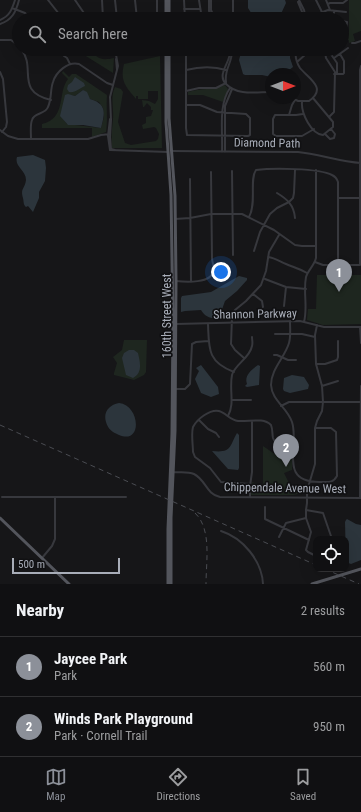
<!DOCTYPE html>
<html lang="en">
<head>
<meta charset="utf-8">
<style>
	:root { --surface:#101012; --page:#19191b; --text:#f1f3f6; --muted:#9c9d9f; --line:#303032; --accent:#8c9099 }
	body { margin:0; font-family:"Roboto Condensed",sans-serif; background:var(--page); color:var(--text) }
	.controls { position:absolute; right:12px; bottom:12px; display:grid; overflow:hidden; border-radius:8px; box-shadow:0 4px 16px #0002 }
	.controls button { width:36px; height:36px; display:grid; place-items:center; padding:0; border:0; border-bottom:1px solid var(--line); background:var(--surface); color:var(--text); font:20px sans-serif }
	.compass { position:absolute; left:265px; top:68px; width:36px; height:36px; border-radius:50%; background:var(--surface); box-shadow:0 4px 16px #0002; rotate:90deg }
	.scale { position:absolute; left:12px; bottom:10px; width:108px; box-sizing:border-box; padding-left:4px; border:2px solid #a8adb8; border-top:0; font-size:11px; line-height:14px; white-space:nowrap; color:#a8adb8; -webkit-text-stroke:3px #111113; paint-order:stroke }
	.you { position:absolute; left:221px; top:272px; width:14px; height:14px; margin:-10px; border:3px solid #fff; border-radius:50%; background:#1a73e8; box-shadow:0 0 0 6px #1a73e833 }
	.badge { display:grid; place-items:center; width:26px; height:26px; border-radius:50%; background:var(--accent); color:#fff; font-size:13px; font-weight:700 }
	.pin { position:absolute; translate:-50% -33px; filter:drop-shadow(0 1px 2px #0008) }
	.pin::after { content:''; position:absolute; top:21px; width:14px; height:12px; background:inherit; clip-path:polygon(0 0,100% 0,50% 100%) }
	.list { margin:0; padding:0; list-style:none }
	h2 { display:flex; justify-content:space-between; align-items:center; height:52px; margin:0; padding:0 16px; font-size:17px }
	h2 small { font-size:13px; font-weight:400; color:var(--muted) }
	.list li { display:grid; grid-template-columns:26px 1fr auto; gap:12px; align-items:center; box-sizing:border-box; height:60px; padding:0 16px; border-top:1px solid var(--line) }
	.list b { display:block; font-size:15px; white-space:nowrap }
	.list p { margin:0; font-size:13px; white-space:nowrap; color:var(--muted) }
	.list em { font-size:13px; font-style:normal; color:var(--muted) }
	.icon { flex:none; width:22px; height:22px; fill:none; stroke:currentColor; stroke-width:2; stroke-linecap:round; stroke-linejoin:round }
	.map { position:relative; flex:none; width:361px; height:584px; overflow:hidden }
	.search { position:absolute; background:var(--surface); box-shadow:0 4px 16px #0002; left:12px; right:12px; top:12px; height:44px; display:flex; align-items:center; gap:10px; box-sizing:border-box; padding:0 14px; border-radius:22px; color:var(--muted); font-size:15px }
	.sheet { height:172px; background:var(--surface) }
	nav { display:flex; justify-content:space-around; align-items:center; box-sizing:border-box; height:56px; border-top:1px solid var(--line); background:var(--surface); font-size:11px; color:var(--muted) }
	nav a { display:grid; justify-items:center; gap:2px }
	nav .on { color:var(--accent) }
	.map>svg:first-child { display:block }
	.green { fill:#1e261f; fill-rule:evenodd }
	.water { fill:#2c353c }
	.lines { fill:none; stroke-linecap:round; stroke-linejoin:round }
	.minor { stroke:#37383d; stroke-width:2 }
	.major { stroke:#53555c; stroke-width:3 }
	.rail { stroke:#4a4c52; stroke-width:1; stroke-dasharray:5 4; stroke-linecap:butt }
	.labels { text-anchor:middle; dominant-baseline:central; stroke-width:3.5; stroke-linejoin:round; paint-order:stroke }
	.street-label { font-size:12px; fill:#a8adb8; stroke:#111113 }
</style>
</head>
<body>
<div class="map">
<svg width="361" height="584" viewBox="0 0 361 584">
	<rect width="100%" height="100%" fill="#161618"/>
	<path class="green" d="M 349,0 L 361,0 L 361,31 L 353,34 L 355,41 L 349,43 L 349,40 L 342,44 L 342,37 L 349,32 Z
		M 72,49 C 76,49 82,48 86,50 C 98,55 97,62 114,58 L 113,73 L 81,53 Z
		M 160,56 L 162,148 L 112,148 C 111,137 112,130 113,119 C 114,108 110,98 115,87 L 121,89 L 123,92 L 118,122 L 125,143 L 131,145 L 156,141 L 158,139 L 159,134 L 156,128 L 154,127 L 143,129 L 142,125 L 146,123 L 146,117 L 151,116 L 153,110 L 151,110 L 151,107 L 147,103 L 144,107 L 143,107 L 142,100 L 149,101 L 155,104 L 158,99 L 158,91 L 148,91 L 148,99 L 138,99 L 138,96 L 136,96 L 136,99 C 125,86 120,81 124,64 Z
		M 63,71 L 69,77 L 72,74 L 76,74 L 107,95 C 106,107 108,119 106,132 L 92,137 L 92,128 L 42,128 L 42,124 C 67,118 57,93 68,79 L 62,73 ZM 83,90 L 90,99 L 99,102 L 103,108 L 104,117 L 101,128 L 67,124 L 61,116 L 68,95 L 75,96 Z
		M 225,85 L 228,89 L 223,102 L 203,95 L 188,95 L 188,92 C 201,88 213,90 225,85 Z
		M 317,275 L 361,275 L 361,324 L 323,325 L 307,320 L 308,309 L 316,309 Z
		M 124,340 L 147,340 L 146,372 L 144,375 L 134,380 L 114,375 L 114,373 L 117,363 L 113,357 L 122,350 Z
		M 263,446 L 279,457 L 292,457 L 292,470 L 284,473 L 289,483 L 298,491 L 298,494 L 293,495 L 251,495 L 252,482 L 257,484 L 263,484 Z"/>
	<path class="water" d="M 248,0 L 285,0 L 286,3 L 280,16 L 281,19 L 255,19 L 248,8 Z
		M 242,49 L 290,49 L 290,58 L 293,67 L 284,74 L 271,74 L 271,77 L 262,75 L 245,75 L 243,74 L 239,60 Z
		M 75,77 L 84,83 L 85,86 C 80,88 75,93 69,92 L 67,89 L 68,85 L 72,82 Z
		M 83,90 L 87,92 L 90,99 C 107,104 105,113 101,128 L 83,125 L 68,125 L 60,116 L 65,95 L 68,94 L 75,96 Z
		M 33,155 L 45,160 L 46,168 L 45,181 L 39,192 L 39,198 L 33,212 L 28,206 L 26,207 C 23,204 24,202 23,198 C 20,188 25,189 26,180 C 26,170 14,167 17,157 Z
		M 239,276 L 247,278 L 247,280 L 237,291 L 225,301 L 219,318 C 211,319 205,317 201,310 L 185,311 L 181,312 L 181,298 L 182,296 L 211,292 Z
		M 129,350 L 134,350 L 138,353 C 140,362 143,373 133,378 L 126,375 L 122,358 L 124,353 Z
		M 201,365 L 218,387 L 219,394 L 211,397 L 201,393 L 195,379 L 199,371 L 196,368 Z
		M 258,365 L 260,366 L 259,385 L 247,387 L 245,386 L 247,384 C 244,376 251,370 258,365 Z
		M 292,375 L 304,377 L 309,385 L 308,389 L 290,393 L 284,391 L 283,389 L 284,378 Z
		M 119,403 C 140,405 143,445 119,435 C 112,432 108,429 106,422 C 103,412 109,405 119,403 Z
		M 237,433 L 239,435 L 239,468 L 238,470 L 228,469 L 212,451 C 232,453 229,447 237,433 Z
		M 347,519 L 356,524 L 361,525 L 361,560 L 351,564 L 346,562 L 345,522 L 346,520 Z"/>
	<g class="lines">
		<path class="minor" d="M 48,0 L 63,19
			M 75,0 L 88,19
			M 102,0 L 103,19
			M 115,0 L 117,19
			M 135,0 L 137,19
			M 184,0 L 185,19
			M 199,0 L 202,19
			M 209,0 L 209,11 L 213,19
			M 211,0 L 211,10 L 215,19
			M 233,0 L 233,19
			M 299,0 L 304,10 L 306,19
			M 316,0 L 322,12
			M 326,0 L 330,10
			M 298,2 L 305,19
			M 328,4 L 330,3 L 343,3 L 347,0
			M 12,8 L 25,13 L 30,19
			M 184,9 L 199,9
			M 325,11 L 326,19
			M 334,12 L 334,19
			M 309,14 L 320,13 L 328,10 L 346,12
			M 291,16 L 293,19
			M 157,19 L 157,0
			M 0,20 C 10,16 12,9 15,0
			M 342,21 L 347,22 L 346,29 L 342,30
			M 0,24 C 12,20 16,12 19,0
			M 0,40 L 11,40 L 19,46
			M 352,43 L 355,43 L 361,41
			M 21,49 C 37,68 14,91 51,100
			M 54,49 L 67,58 L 70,64
			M 99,49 L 107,51 L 119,49
			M 230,49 C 231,59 225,64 223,73 C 222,77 223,81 226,84 C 238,96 256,92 271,92
			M 328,50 L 337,63 L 337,74 L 334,74
			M 305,52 L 322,49
			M 325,52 L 326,58 L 335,72 L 334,112 L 330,116
			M 334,58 L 348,48
			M 116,59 L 117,70
			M 297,62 L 306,54 L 323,50
			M 186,70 C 198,67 213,66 226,70
			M 0,72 L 3,79 L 7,122 L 6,127 L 2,132
			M 337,74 L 343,74 L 344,73 L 344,61 L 340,54
			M 226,82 C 224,68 233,63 232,49
			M 186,91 L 199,88 L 216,88 L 226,83
			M 292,98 L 298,101 L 309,101 C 328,88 308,78 300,68 C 296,62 295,55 296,49
			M 302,102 C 301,113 311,134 323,135 L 333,127 L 333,122 L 313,98
			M 186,105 L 200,105 L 217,112 L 246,114 L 250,118 L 250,135 L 248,136 L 187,135 L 186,128 L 186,49
			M 303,114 L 296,115 L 275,115 L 273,119 L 273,134 L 276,136 L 302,136 L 314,129
			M 289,115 L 292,105 L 295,100
			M 110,119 L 108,136 L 110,150 L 168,152
			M 0,130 L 8,136 L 18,139 L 88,139 L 101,135 L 110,134
			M 325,134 L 330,139 L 334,138 L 335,134 L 331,129
			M 31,139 C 31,133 30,125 32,120 C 34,112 45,115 48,107 C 52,98 50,90 53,82 C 56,72 68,61 79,64 L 107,83 L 113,85
			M 115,150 L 111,149 L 110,137 L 111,120 L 110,97 L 118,66 L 115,49
			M 172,151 L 298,152 C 319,154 340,162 361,163
			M 222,152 C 223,131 218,105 230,88
			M 225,152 L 225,106 L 232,89
			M 232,171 L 233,255
			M 190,179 L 191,282
			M 277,193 C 287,199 294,205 295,218
			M 338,198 L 361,198
			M 249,217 C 257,203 249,180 256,170 C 272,168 319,168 332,175 C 336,177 337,179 338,182 L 338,265
			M 175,219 L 190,218 L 211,214 L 242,214 L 274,230 L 295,245 L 302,246 L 316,246
			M 254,251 L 260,232 L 270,214 L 277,208 L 289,202 L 293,198 L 294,193 L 295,170
			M 268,257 C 276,258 280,262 286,264 C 293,267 300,269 307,273
			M 315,262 L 323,265 L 360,265
			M 360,265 L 360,70 L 361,66
			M 265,279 L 286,287 L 306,289
			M 176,281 C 185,282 212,284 214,270 C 214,266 212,262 212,258 L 211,172
			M 253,294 L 262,301 L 263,307
			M 284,306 L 286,287
			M 290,321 C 290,328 291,336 289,343 C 285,357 271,369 271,385 C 272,401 287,407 292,422 C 300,446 277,483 321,482 C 329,482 333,483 337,476 L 336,432 L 331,428 L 315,428
			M 304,322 C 308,307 303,292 306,277 C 308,270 314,266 316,258 L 316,170
			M 176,324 L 300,321 L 324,327 L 361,327
			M 208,324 C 209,348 207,362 234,372
			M 360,327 L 361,343
			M 275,334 L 302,334 L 315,337
			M 274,355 L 277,355 L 288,360 L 296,360
			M 244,358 L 235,350 L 231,344 L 232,317 L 235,310 L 246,301 L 261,285 L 266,271 L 269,252 L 279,235
			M 316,364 L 325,364 L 337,360 L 338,357 L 338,341
			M 322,386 L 338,381
			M 176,389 L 185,389 L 190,384 L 192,344 L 196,342 L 208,341
			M 232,400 L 251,400
			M 281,406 L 289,402 L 361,402
			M 228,416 C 235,404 229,389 232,375 C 235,364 250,358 252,346 C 253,343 252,340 252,337
			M 199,420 L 208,429 L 216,433 L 219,437
			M 172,472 C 179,473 187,471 194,474 C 206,480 206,494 220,497 L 361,498
			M 250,484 L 221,482 L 210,468 L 195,457 L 193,452 C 193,445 191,434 193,427 C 197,419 210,409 219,411 C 226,413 230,420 238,421 C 249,422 263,417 271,425 C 273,430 272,434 273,438 C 276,447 286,446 293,446
			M 2,497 L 126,497
			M 250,497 L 250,486 L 252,472 L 252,421
			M 360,498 L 361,386
			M 265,507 L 265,519 L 309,540
			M 306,509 L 306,518 L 311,532 L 306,550 L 308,552 L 316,556
			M 306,510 L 307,503 L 307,491 L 315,464 L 315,428 L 317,421 L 322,411 L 323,402 L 322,386 L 316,364 L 315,335 L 317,325
			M 306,510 L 323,513 L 332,539
			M 221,531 C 243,538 262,561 263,584
			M 279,537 L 286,523 L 306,518
			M 42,558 L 52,546 L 55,539 L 55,497"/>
		<path class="major" d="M 166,19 L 166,0
			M 169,19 L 169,0
			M 166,49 L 166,122 L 171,195 L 173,323 L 172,434 L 168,529 L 168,584
			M 169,49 L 169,118 L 175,196 L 176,281 L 175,431 L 171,518 L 171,584
			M 0,518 L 69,584
			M 312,584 L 361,569"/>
		<path class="rail" d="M 0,425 L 316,565
			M 195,513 C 212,529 206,562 206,584
			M 325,569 L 359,584"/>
	</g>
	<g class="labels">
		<g class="street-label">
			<text transform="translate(267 143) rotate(1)">Diamond Path</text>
			<text transform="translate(255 314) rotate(-1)">Shannon Parkway</text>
			<text transform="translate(167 316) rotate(-90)">160th Street West</text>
			<text transform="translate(285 488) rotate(1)">Chippendale Avenue West</text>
		</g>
	</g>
</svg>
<div class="controls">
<button><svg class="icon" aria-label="locate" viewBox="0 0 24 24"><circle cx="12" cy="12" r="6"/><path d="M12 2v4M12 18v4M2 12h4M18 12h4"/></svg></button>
</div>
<svg class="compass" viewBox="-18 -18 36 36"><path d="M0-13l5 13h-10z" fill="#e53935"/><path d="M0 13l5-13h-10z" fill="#9c9d9f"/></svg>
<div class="scale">500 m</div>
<div class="you"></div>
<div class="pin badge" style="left:339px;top:292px">1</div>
<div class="pin badge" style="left:286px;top:467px">2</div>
<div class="search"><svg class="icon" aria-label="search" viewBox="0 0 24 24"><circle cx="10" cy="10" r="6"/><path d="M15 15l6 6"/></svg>Search here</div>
</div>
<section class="sheet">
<h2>Nearby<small>2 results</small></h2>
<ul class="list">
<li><span class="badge">1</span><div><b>Jaycee Park</b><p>Park</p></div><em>560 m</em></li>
<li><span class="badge">2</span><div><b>Winds Park Playground</b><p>Park · Cornell Trail</p></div><em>950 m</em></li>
</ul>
</section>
<nav>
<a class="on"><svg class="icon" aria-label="map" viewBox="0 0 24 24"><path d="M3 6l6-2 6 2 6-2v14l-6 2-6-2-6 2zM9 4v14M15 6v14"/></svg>Map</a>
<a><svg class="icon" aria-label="directions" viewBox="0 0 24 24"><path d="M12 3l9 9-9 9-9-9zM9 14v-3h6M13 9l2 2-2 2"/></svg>Directions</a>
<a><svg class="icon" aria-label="saved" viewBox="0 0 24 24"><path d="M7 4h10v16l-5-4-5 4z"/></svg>Saved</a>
</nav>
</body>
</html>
